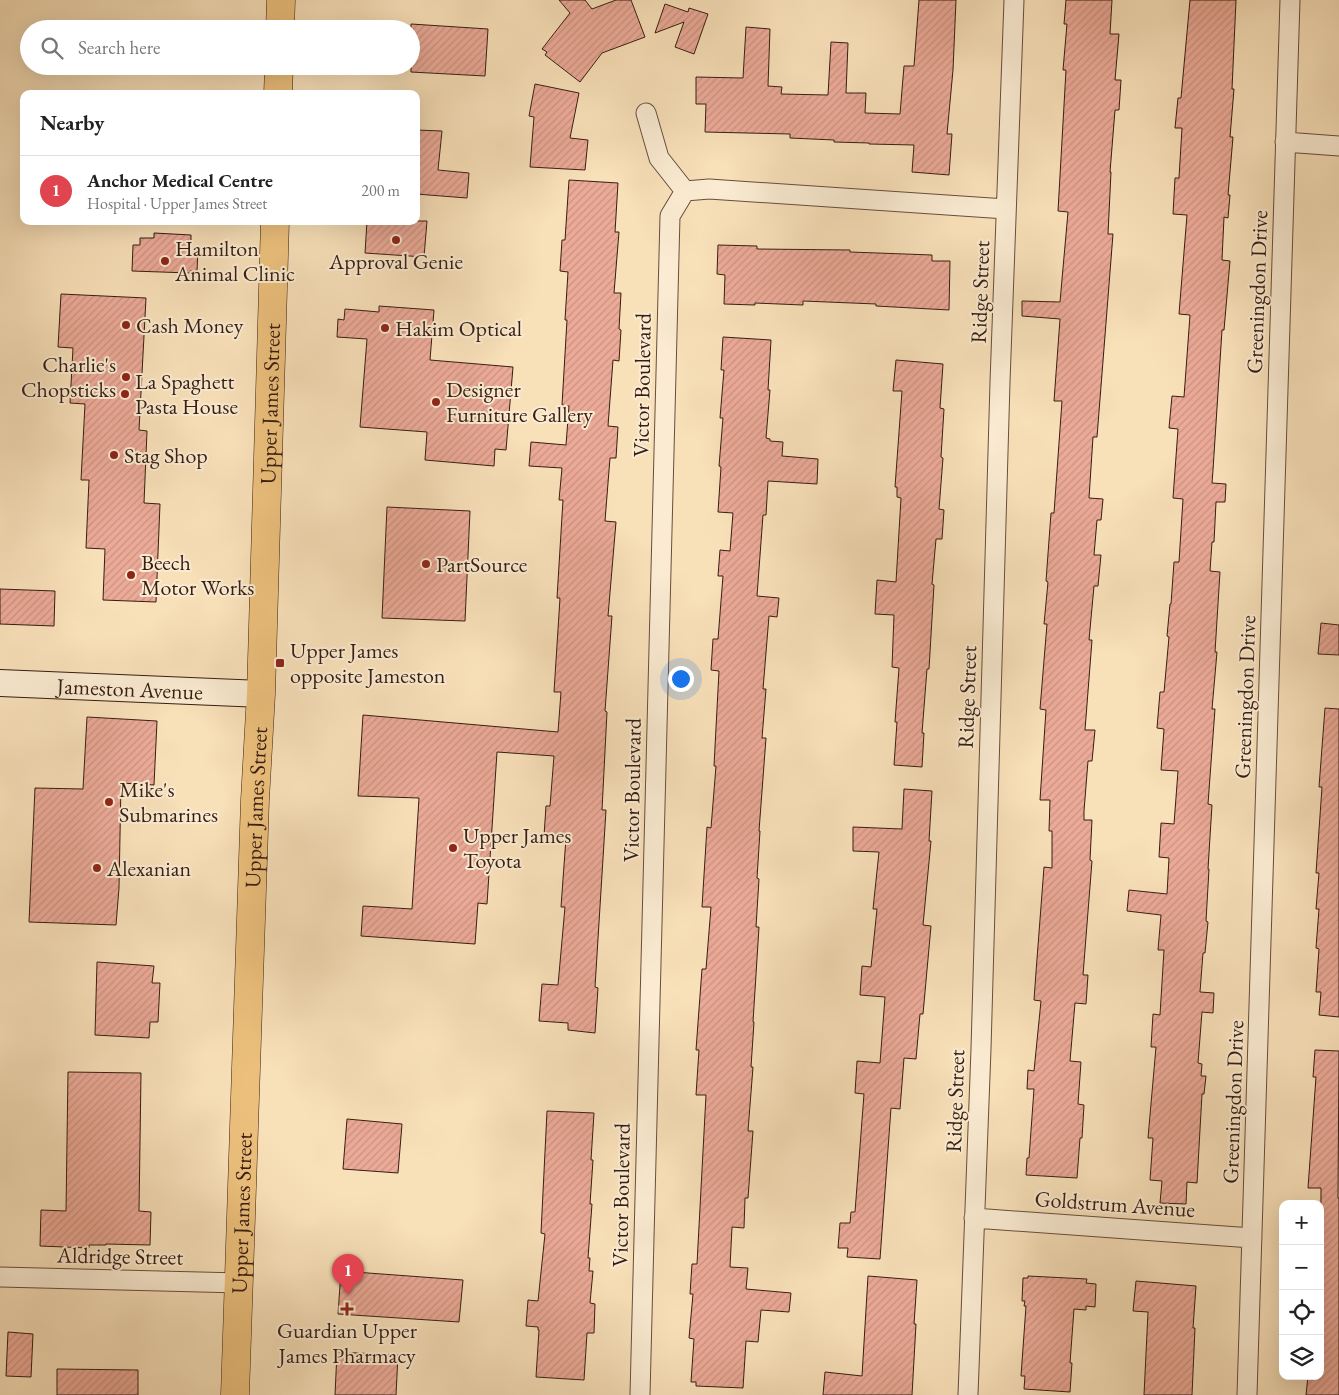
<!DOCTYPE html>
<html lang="en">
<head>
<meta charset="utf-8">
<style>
	:root { --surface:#fff; --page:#f2f2f2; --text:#222; --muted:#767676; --line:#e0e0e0; --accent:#1a73e8 }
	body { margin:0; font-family:"EB Garamond",serif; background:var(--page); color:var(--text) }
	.controls { position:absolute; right:15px; bottom:15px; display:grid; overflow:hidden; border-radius:10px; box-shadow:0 5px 20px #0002 }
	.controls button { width:45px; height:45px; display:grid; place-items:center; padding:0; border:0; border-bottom:1px solid var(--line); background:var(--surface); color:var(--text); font:25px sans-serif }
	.you { position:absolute; left:680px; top:678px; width:18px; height:18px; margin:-12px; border:4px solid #fff; border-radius:50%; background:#1a73e8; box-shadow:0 0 0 8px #1a73e833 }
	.badge { display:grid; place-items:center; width:32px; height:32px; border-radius:50%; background:var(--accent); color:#fff; font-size:16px; font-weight:700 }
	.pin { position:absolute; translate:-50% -41px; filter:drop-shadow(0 1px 2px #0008) }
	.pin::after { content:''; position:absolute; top:26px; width:18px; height:15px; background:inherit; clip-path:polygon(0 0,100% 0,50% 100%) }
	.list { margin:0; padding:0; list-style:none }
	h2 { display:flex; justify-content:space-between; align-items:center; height:65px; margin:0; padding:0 20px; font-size:21px }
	h2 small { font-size:16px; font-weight:400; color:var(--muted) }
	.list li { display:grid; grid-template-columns:32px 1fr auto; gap:15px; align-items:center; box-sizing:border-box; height:70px; padding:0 20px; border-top:1px solid var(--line) }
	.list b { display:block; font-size:19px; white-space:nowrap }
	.list p { margin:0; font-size:16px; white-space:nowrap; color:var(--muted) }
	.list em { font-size:16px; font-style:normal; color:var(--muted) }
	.icon { flex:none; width:28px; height:28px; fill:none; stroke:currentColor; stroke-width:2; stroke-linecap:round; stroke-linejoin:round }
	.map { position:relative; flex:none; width:1339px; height:1395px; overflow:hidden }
	.search { position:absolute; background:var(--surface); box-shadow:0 5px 20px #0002; left:20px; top:20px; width:400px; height:55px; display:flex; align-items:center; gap:12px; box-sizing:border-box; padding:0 18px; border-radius:28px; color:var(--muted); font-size:19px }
	.panel { position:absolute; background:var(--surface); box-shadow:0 5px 20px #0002; left:20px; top:90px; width:400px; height:135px; border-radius:10px }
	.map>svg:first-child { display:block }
	.building { fill:url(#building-hatch); stroke:#371d12 }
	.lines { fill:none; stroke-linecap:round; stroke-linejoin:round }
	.street-casing { stroke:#674e3c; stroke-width:21 }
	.secondary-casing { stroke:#371d12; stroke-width:28 }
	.primary-casing { stroke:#371d12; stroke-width:29 }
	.street { stroke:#faebd2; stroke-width:19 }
	.secondary { stroke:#faebd2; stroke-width:26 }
	.primary { stroke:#ecc07c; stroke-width:28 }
	.poi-dot { fill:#8f2418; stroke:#faebd2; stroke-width:2 }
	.labels { text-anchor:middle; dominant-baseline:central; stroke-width:4; stroke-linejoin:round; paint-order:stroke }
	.poi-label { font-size:22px; fill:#371d12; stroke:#faebd2; text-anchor:start }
	.street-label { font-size:22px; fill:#371d12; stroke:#faebd2 }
</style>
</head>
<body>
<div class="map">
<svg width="1339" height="1395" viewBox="0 0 1339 1395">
	<defs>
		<pattern id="building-hatch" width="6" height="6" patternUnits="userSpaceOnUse" patternTransform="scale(1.25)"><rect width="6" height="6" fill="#ecaa98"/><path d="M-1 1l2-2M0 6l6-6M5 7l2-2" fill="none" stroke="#cb9282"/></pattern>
	</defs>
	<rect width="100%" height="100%" fill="#f8e0b9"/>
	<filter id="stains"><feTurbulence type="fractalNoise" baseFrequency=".004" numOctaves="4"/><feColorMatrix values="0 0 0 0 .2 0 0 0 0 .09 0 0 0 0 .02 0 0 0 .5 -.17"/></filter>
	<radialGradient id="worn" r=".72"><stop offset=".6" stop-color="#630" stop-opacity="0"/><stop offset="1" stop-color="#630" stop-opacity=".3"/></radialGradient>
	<path class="building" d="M 559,0 L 585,0 L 592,9 L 616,0 L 631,0 L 645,37 L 602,53 L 580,82 L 545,55 L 547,52 L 542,49 L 570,13 Z
		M 919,0 L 956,0 L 953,70 L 947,134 L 952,134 L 949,175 L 912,172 L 914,145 L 869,144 L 869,143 L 834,142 L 834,140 L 790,138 L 790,134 L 705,132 L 706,104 L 696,104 L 696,77 L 743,78 L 746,27 L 770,29 L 768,86 L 782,87 L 781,94 L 828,95 L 831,42 L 848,43 L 846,93 L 866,93 L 865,113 L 900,114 L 904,66 L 914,66 Z
		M 1066,0 L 1112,0 L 1110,34 L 1119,34 L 1115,80 L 1121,80 L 1119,110 L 1115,110 L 1110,172 L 1111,172 L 1108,234 L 1113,234 L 1097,437 L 1093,437 L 1089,498 L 1103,499 L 1101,520 L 1097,520 L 1094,555 L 1101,555 L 1098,586 L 1094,586 L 1089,640 L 1092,640 L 1085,730 L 1095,730 L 1092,761 L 1088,761 L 1084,811 L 1084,820 L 1092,820 L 1090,860 L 1092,861 L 1083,975 L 1088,975 L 1086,1004 L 1075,1003 L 1070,1061 L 1081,1062 L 1078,1104 L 1084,1105 L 1082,1138 L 1080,1138 L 1077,1178 L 1026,1175 L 1027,1158 L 1029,1158 L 1034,1089 L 1027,1089 L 1028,1070 L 1034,1071 L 1041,1001 L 1034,1000 L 1036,972 L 1044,867 L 1052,868 L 1052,831 L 1049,831 L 1050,800 L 1040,800 L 1046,710 L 1040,709 L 1047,624 L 1044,624 L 1048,582 L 1046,581 L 1051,513 L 1054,513 L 1062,401 L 1054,401 L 1060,319 L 1022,316 L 1022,301 L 1060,302 L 1068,212 L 1058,211 L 1066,70 L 1063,70 L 1067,24 L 1064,24 Z
		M 1190,0 L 1236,0 L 1232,89 L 1234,89 L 1230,137 L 1233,137 L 1228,195 L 1230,195 L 1228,218 L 1224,217 L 1222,260 L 1230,261 L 1224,330 L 1222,330 L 1213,470 L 1212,483 L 1226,484 L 1225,502 L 1216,502 L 1214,542 L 1212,542 L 1210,571 L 1220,572 L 1215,652 L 1217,652 L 1212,709 L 1215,709 L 1208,804 L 1212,805 L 1208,869 L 1209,869 L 1206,921 L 1208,922 L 1205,953 L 1203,953 L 1200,992 L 1214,993 L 1213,1013 L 1202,1012 L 1198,1063 L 1202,1064 L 1201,1076 L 1206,1076 L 1204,1094 L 1202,1094 L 1197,1183 L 1187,1182 L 1186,1204 L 1160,1203 L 1162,1181 L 1150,1180 L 1153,1138 L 1148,1138 L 1156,1047 L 1151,1047 L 1153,1014 L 1160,1015 L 1164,950 L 1158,950 L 1161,915 L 1127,911 L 1129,890 L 1167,894 L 1169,858 L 1159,857 L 1161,823 L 1174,824 L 1178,771 L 1161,770 L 1164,729 L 1157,728 L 1160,692 L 1164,692 L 1169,637 L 1167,636 L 1170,604 L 1171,604 L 1174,562 L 1179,562 L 1183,499 L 1173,498 L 1178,429 L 1169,428 L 1172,396 L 1184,397 L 1190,315 L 1179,314 L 1187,215 L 1173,214 L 1175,178 L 1179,178 L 1182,128 L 1175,128 L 1178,98 L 1181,98 Z
		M 665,4 L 688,12 L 689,8 L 708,14 L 694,54 L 675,47 L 684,22 L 655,33 Z
		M 411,24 L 488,29 L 485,76 L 411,72 Z
		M 535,84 L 579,93 L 570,138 L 588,140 L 585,170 L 530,167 L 534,117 L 529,116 Z
		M 416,130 L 442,131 L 438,170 L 469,173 L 467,198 L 416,194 Z
		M 569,180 L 618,183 L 615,232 L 619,232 L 614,293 L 621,293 L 619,329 L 621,330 L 619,361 L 613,360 L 608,426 L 618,427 L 616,458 L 610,458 L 605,521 L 616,522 L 608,616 L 612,616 L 605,711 L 607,712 L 602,810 L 606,810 L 595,987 L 598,988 L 595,1033 L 568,1030 L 568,1023 L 539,1021 L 542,984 L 558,985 L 565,907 L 561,907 L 566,838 L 544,836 L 546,806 L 550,806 L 554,756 L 497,752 L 487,904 L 478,903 L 475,944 L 361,936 L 363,906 L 412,909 L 419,798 L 358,796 L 363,715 L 558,732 L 561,692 L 554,692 L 560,598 L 557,598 L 563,500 L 559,500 L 562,468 L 529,466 L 531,442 L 566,445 L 569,406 L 562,405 L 567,320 L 565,320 L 568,272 L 560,271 L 562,240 L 565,240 Z
		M 367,221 L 427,221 L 424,257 L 365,253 Z
		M 154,233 L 191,235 L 191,250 L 198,250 L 197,271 L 190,271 L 190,273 L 132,271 L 133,245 L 140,245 L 140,238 L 154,238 Z
		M 718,245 L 757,246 L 757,249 L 850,250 L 850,252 L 932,255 L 932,261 L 950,261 L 949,310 L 876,306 L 876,304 L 803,301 L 803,305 L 755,303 L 755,305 L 724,304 L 725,275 L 717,274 Z
		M 61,294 L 146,298 L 139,430 L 147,431 L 144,503 L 160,504 L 156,602 L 103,600 L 105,549 L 86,548 L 89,480 L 81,480 L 85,404 L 70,403 L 73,348 L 58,347 Z
		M 379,306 L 434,310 L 430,360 L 513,367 L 506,450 L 495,449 L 494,466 L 425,460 L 427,432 L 360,427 L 367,339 L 337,337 L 338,319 L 344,320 L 345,309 L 379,312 Z
		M 723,337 L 771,340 L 768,390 L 770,390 L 766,438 L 770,439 L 770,441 L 783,442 L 782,456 L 818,459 L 817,484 L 768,481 L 766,515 L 763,515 L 757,596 L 779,598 L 777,617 L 769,616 L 763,689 L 766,689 L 762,738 L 766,738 L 759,831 L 760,831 L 757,878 L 759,879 L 756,927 L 759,927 L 753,1022 L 754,1022 L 751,1067 L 753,1067 L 748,1131 L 753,1131 L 748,1198 L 745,1198 L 744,1228 L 732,1227 L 730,1267 L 748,1268 L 746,1289 L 791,1293 L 789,1312 L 761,1310 L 758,1342 L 746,1341 L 743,1388 L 696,1386 L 696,1382 L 691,1382 L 694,1339 L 689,1338 L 693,1294 L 690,1294 L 692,1264 L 697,1264 L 706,1095 L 696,1095 L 699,1050 L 696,1050 L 702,969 L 706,969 L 711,907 L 702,907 L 707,827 L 711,828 L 716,766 L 714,766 L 719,671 L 711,670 L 713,639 L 718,639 L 723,576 L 718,576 L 720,550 L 730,551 L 733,513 L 718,512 L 721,467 L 719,466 L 723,418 L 720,418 L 724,370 L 721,370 Z
		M 896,360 L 943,364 L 940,408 L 944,409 L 941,457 L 943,458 L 939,509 L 944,510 L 942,539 L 936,539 L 932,584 L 934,585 L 929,669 L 927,669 L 922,733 L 924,733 L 922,767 L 894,765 L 897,722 L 895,722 L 899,668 L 892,667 L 894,615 L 875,614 L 877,580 L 896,582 L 901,498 L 897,497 L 897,487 L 895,487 L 902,391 L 893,391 Z
		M 387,507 L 470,511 L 465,621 L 382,618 Z
		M 0,589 L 55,591 L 54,626 L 0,624 Z
		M 1321,623 L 1339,625 L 1339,655 L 1318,654 Z
		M 1325,708 L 1339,709 L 1339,1017 L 1319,1015 L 1321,992 L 1316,992 L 1319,949 L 1316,948 L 1319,909 L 1316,909 L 1319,873 L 1316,873 L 1322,787 L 1319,787 Z
		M 87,717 L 157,721 L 154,785 L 121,783 L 119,888 L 116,925 L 29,922 L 35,788 L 83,789 Z
		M 904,789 L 932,791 L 929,841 L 931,841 L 923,925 L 931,926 L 923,1014 L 920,1014 L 916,1059 L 904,1058 L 900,1109 L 891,1108 L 880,1259 L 847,1257 L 848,1248 L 838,1248 L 840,1223 L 850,1223 L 851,1212 L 855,1212 L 864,1094 L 855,1093 L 857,1061 L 880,1063 L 885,997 L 860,995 L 862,966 L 871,967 L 877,909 L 873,909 L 879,852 L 853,851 L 853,827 L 902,829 Z
		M 97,962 L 154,966 L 152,983 L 160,983 L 158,1022 L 150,1022 L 149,1038 L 95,1035 Z
		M 1315,1050 L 1339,1051 L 1338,1198 L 1339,1198 L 1339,1395 L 1306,1395 L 1308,1376 L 1320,1376 L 1321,1188 L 1308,1188 L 1316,1077 L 1313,1077 Z
		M 68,1072 L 141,1073 L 139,1211 L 151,1212 L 150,1245 L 106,1244 L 106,1245 L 89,1245 L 89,1248 L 40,1246 L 41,1210 L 66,1211 Z
		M 547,1111 L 594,1113 L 591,1160 L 593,1160 L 590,1204 L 592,1204 L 588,1258 L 590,1258 L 589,1271 L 593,1271 L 590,1303 L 595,1304 L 594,1333 L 587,1333 L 584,1380 L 536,1377 L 539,1330 L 538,1330 L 538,1327 L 526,1326 L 528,1300 L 538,1301 L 545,1234 L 541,1233 Z
		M 347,1119 L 402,1124 L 398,1173 L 343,1169 Z
		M 341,1271 L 463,1280 L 459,1322 L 338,1314 Z
		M 868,1276 L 917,1280 L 914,1324 L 916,1324 L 912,1395 L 823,1395 L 825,1372 L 862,1376 Z
		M 1028,1276 L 1087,1279 L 1086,1283 L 1096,1284 L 1095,1307 L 1086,1306 L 1086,1310 L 1074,1309 L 1070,1363 L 1072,1363 L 1070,1392 L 1024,1389 L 1025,1376 L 1021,1376 L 1026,1306 L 1024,1306 L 1025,1301 L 1022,1301 L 1023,1278 L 1028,1278 Z
		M 1136,1281 L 1196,1286 L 1193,1328 L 1195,1328 L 1192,1395 L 1144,1395 L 1148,1312 L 1133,1311 Z
		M 8,1332 L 33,1334 L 31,1377 L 6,1376 Z
		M 337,1352 L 398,1355 L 396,1395 L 335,1395 Z
		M 57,1369 L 138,1370 L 138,1395 L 57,1395 Z"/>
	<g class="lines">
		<g class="street-casing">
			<path id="street" d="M 646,113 L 659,158 L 685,191
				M 1285,142 L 1339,146
				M 685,191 L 709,189 L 1006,209
				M 974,1218 L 1252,1238
				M 0,1277 L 240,1283
				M 640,1395 L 670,216 L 685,191
				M 968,1395 L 981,1049 L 1000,382 L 1014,0
				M 1247,1395 L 1290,0"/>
		</g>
		<g class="secondary-casing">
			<g id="secondary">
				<path id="s1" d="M 0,683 L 261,694"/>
			</g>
		</g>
		<g class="primary-casing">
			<g id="primary">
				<path d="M 280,29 L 281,0"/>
				<path d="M 278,94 L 279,66"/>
				<path id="s2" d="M 235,1395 L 255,800 L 261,694 L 275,221"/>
			</g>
		</g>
		<use href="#street" class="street"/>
		<use href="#secondary" class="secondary"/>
		<use href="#primary" class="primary"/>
	</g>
	<g class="poi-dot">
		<circle cx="396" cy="240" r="5"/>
		<circle cx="165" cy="261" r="5"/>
		<circle cx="126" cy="325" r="5"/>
		<circle cx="385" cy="328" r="5"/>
		<circle cx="126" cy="377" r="5"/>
		<circle cx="125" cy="394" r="5"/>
		<circle cx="436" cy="402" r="5"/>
		<circle cx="114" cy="455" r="5"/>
		<circle cx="426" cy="564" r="5"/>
		<circle cx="131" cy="575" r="5"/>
		<rect x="275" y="658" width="10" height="10" rx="2.5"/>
		<circle cx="109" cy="802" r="5"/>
		<circle cx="453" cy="848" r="5"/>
		<circle cx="97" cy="868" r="5"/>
		<path d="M344.5 1301.5h5v5h5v5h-5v5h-5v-5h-5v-5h5z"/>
	</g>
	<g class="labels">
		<g class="poi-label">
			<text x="175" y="248">Hamilton<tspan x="175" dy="25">Animal Clinic</tspan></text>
			<text x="396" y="261" text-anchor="middle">Approval Genie</text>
			<text x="136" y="325">Cash Money</text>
			<text x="395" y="328">Hakim Optical</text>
			<text x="116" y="364" text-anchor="end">Charlie's<tspan x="116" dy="25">Chopsticks</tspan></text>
			<text x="135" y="381">La Spaghett<tspan x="135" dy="25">Pasta House</tspan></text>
			<text x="446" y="389">Designer<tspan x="446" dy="25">Furniture Gallery</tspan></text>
			<text x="124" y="455">Stag Shop</text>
			<text x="141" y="562">Beech<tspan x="141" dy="25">Motor Works</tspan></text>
			<text x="436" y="564">PartSource</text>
			<text x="290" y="650">Upper James<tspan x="290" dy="25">opposite Jameston</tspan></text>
			<text x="119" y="789">Mike's<tspan x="119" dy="25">Submarines</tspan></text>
			<text x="463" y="835">Upper James<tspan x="463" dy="25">Toyota</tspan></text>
			<text x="107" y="868">Alexanian</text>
			<text x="347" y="1330" text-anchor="middle">Guardian Upper<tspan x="347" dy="25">James Pharmacy</tspan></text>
		</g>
		<g class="street-label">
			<text transform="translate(980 292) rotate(-88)">Ridge Street</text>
			<text transform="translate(1257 292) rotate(-88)">Greeningdon Drive</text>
			<text transform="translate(642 385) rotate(-89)">Victor Boulevard</text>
			<text stroke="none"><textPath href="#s2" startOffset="992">Upper James Street</textPath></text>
			<text stroke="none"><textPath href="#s1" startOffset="130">Jameston Avenue</textPath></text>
			<text transform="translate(967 697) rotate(-88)">Ridge Street</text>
			<text transform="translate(1245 697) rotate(-88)">Greeningdon Drive</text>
			<text transform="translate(632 790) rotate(-89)">Victor Boulevard</text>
			<text stroke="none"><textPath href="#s2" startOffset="588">Upper James Street</textPath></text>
			<text transform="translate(955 1101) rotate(-88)">Ridge Street</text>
			<text transform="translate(1233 1102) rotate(-88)">Greeningdon Drive</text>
			<text transform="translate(621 1195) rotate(-89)">Victor Boulevard</text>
			<text transform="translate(1115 1204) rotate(4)">Goldstrum Avenue</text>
			<text stroke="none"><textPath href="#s2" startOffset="182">Upper James Street</textPath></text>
			<text transform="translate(120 1256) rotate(1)">Aldridge Street</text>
		</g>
	</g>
	<rect width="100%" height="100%" filter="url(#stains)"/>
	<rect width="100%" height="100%" fill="url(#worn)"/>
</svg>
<div class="controls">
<button>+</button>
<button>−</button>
<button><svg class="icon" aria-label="locate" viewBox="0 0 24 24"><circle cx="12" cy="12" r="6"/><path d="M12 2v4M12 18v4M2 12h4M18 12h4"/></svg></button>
<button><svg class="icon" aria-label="layers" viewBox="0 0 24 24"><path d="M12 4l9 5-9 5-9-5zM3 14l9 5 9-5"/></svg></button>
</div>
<div class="you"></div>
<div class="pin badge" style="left:348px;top:1295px;background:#e0444e">1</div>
<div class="search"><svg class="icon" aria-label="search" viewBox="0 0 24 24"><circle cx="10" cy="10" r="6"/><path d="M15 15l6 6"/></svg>Search here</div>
<section class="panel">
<h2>Nearby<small></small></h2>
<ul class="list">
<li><span class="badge" style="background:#e0444e">1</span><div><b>Anchor Medical Centre</b><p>Hospital · Upper James Street</p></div><em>200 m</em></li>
</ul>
</section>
</div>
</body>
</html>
